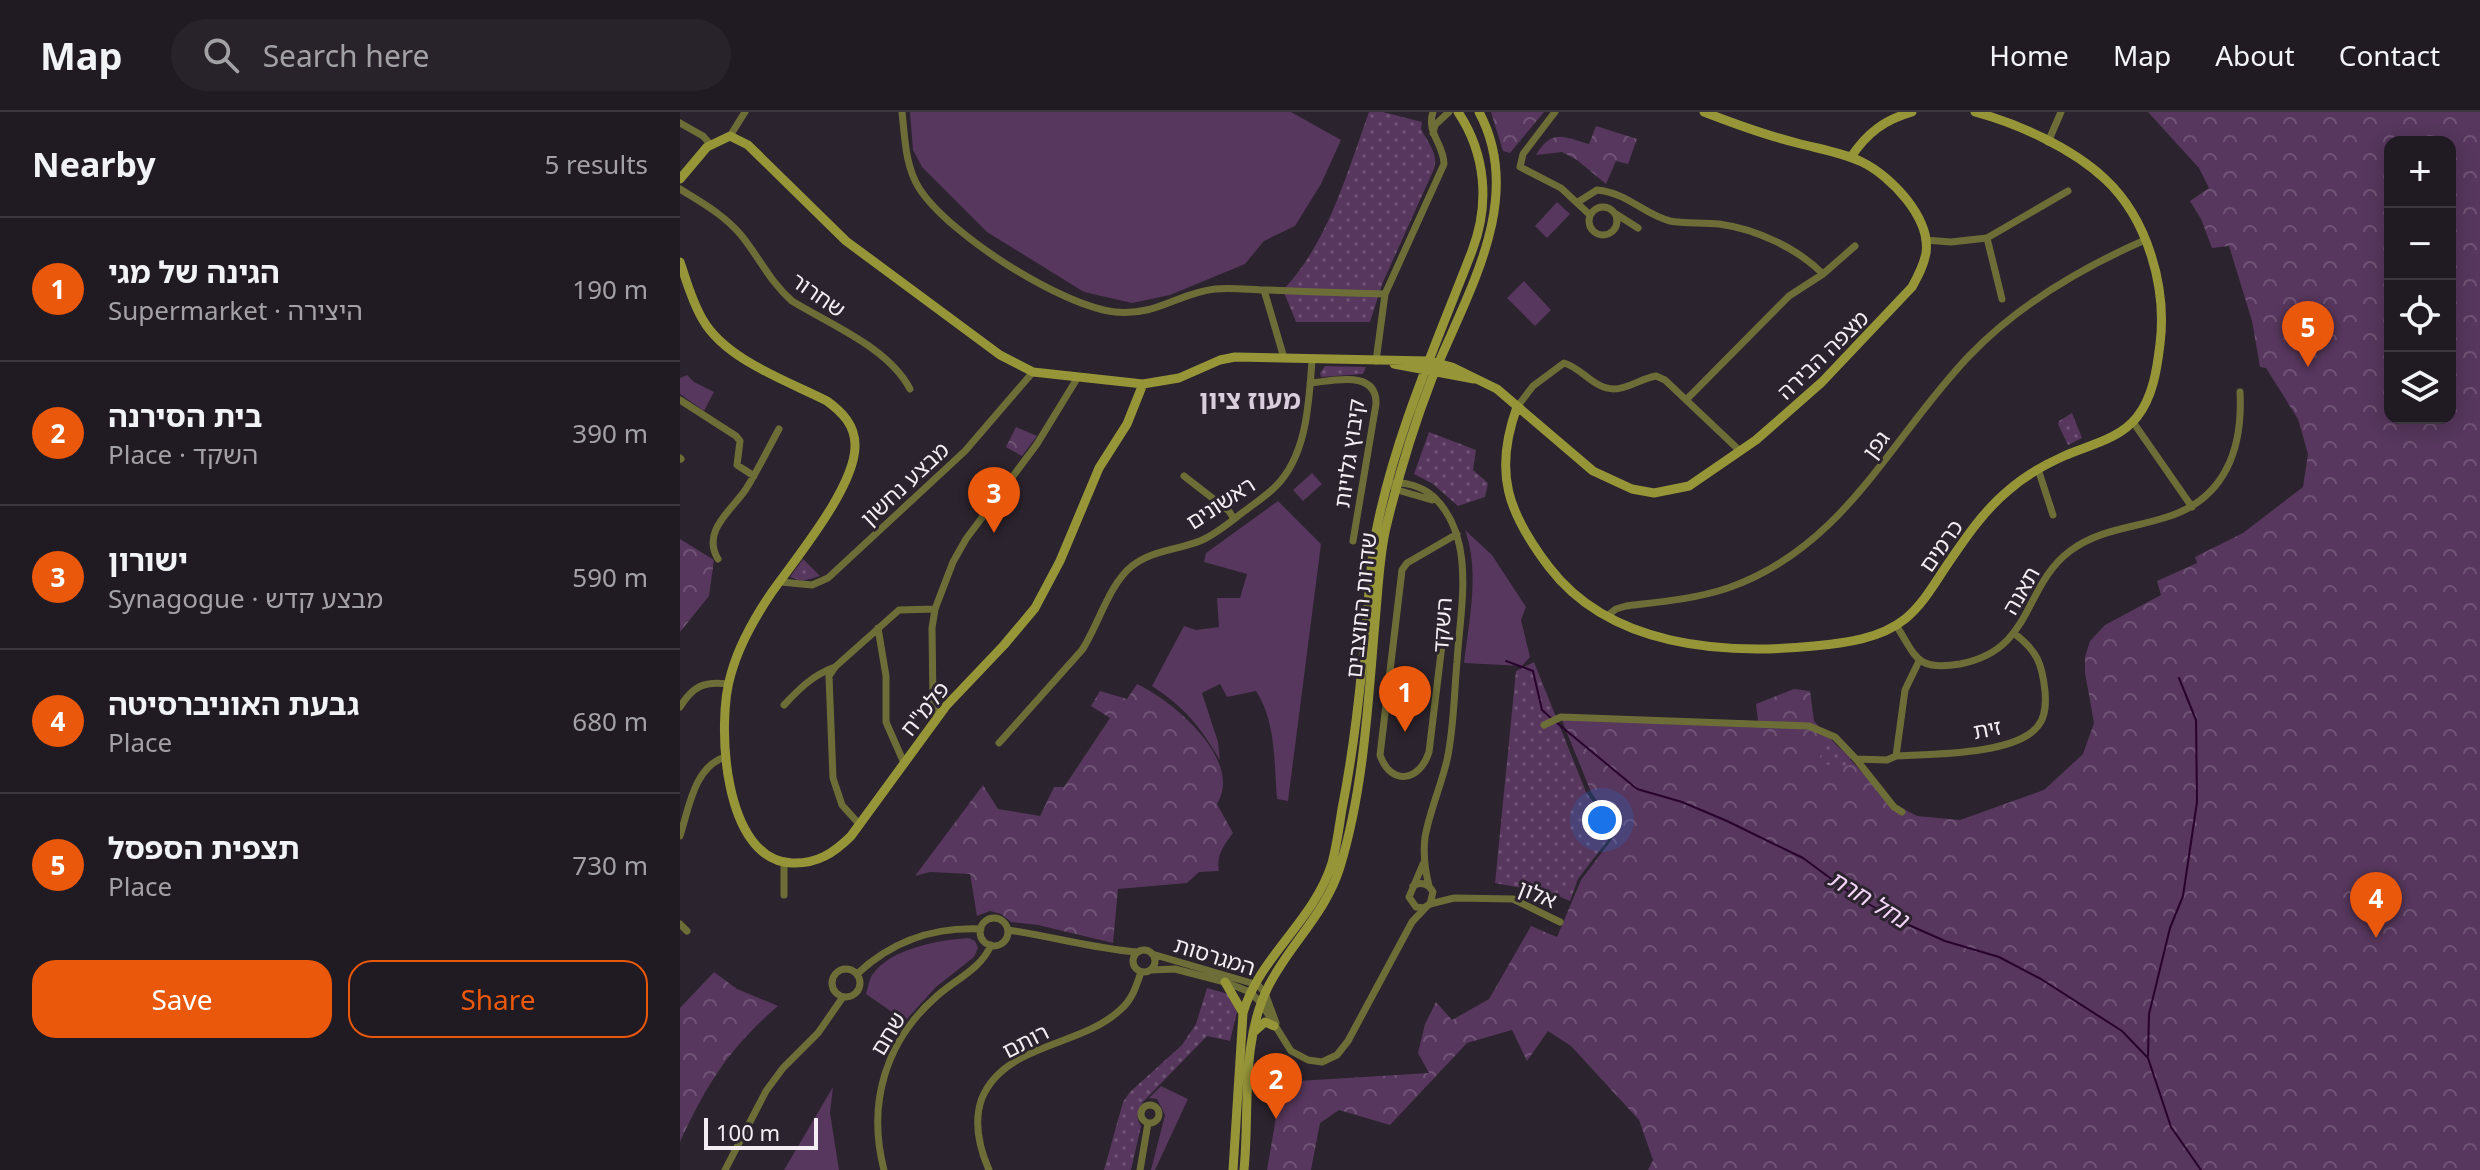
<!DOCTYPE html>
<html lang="en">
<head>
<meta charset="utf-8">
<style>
	:root { --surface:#201a22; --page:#28232a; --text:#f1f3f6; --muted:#a2a1a5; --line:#3d3840; --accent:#ea580c }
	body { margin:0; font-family:"Noto Sans","Noto Sans Hebrew",sans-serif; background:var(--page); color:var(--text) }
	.controls { position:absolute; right:24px; top:24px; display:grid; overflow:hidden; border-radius:16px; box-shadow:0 4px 20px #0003 }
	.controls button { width:72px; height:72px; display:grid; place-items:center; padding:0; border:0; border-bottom:2px solid var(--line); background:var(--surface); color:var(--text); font:40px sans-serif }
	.scale { position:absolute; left:24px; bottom:20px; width:114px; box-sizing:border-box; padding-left:8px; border:4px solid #f4eef4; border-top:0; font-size:22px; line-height:28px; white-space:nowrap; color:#f4eef4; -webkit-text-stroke:6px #2b232d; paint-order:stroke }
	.you { position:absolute; left:922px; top:708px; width:28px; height:28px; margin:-20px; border:6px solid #fff; border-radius:50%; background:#1a73e8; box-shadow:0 0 0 12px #1a73e833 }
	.badge { display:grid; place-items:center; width:52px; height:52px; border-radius:50%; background:var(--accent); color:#fff; font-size:26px; font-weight:700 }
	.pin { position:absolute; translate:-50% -66px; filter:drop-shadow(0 2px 4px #0008) }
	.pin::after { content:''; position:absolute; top:42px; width:28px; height:24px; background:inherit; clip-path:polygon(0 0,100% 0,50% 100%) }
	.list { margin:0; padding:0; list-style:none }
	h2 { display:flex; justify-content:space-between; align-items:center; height:104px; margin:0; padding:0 32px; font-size:34px }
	h2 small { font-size:26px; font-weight:400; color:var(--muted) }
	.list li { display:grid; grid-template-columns:52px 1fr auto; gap:24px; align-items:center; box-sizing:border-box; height:144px; padding:0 32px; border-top:2px solid var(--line) }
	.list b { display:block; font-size:30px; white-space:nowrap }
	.list p { margin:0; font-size:26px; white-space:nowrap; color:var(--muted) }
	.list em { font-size:26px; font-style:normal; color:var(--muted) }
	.actions { display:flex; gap:16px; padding:24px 32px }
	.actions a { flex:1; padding:18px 0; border:2px solid var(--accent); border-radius:24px; text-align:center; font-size:28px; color:var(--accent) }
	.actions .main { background:var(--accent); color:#fff }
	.icon { flex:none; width:44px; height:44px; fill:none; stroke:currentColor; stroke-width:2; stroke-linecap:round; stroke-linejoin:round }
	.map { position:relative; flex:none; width:1800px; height:1058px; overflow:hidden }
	header { display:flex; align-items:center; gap:48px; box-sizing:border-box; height:112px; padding:0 40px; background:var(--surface); border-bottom:2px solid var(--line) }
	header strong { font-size:38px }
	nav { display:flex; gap:44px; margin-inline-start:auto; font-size:28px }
	.search { width:560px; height:72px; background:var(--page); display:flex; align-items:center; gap:20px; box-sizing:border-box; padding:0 28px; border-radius:44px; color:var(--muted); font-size:30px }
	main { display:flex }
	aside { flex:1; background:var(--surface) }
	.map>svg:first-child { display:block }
	.grass { fill:#57375d }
	.forest { fill:url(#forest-crowns); fill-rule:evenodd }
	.park { fill:url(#park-dots) }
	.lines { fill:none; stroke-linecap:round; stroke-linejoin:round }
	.stream { stroke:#28032e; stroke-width:2 }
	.street { stroke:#6d6e37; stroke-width:7 }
	.secondary { stroke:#969639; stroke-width:9 }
	.labels { text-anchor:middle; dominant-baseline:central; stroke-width:6; stroke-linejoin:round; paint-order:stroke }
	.street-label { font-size:22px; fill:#f4eef4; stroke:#2b232d }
	.water-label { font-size:24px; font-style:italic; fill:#f2d5f7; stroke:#2b232d }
	.quarter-label { font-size:26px; font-weight:bold; fill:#d9cedb; stroke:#2b232d }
</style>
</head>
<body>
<header>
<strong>Map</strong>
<div class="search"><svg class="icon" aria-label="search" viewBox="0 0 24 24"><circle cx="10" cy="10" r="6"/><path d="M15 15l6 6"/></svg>Search here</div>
<nav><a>Home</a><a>Map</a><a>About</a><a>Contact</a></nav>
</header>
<main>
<aside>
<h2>Nearby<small>5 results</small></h2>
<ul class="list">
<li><span class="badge">1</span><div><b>הגינה של מגי</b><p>Supermarket · היצירה</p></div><em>190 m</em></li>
<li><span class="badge">2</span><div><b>בית הסירנה</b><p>Place · השקד</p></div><em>390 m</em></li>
<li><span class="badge">3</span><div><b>ישורון</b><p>Synagogue · מבצע קדש</p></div><em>590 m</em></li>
<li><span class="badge">4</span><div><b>גבעת האוניברסיטה</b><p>Place</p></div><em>680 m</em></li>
<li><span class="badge">5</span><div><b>תצפית הספסל</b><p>Place</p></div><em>730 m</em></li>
</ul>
<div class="actions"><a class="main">Save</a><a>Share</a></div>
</aside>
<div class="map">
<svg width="1800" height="1058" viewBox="0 0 1800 1058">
	<defs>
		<pattern id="forest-crowns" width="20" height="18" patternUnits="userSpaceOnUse" patternTransform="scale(2)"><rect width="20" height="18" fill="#57375d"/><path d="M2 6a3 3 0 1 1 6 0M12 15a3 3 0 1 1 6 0" fill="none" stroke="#705475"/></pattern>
		<pattern id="park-dots" width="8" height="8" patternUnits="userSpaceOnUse" patternTransform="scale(2)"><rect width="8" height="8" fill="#57375d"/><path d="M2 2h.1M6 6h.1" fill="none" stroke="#705475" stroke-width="1.8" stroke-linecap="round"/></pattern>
	</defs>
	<rect width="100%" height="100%" fill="#2b232d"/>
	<path class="grass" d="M 230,0 L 611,0 L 661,28 L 641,72 L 615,114 L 584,129 L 565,152 L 490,183 L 452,191 L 404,180 L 307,120 L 242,55 L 233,38 Z
		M 877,90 L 890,102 L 867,126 L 855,114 Z
		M 844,169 L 871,198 L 855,214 L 827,186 Z
		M 7,263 L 14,270 L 34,280 L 24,299 L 0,282 L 0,266 Z
		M 632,361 L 642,372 L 623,389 L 613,378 Z
		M 598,389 L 641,432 L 608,689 L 597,687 C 594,652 596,609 576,579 L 547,585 L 540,572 L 522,581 L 538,630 L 540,648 C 519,613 506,597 472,574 L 504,514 L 516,518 L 539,515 L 537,486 L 560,486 L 567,462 L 524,450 L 526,441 Z
		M 785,418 L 812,443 L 846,495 L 841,508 L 850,545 L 842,554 L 784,551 C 789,508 800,460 785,418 Z
		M 289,826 L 295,829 L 298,836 L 294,845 L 256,875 L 225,909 L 186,882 C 188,876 189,868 192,863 C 211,836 259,828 289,826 Z
		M 481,974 L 508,987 L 475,1058 L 471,1058 L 485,1003 L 477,987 L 469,986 Z
		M 153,975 L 150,1001 L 159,1058 L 104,1058 Z"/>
	<path class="forest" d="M 811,0 L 864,0 L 830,41 L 823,39 Z
		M 1468,0 L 1800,0 L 1800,1058 L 968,1058 L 973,1048 L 959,1008 L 891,934 L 868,919 L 847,949 L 832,918 L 787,931 L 710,1013 L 659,998 L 640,1011 L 631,1058 L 587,1058 L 602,970 L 749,961 L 738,941 L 745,912 L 756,890 L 772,908 L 809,887 L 851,814 L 877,825 L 901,768 L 938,719 L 911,680 L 881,606 L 1078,609 L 1076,592 L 1114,577 L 1130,579 L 1134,609 L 1210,690 L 1237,704 L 1280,708 L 1364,678 L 1403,642 L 1414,611 L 1405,561 L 1405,545 L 1410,529 L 1425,513 L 1481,483 L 1477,469 L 1517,451 L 1515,445 L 1563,421 L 1623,375 L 1628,342 L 1618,307 L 1586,256 L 1580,255 L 1572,209 L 1549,134 L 1532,136 L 1521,107 L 1510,89 L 1529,76 L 1519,56 ZM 1710,30 L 1770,30 L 1770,306 L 1710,306 Z
		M 916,14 L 957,27 L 948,52 L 936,49 L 926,72 L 897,48 L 882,40 L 856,43 C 872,16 884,25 909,32 Z
		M 336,315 L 357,324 L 342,344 L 326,335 Z
		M 0,427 L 34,448 L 29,484 L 0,520 Z
		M 457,572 C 493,589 564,648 537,692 L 553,721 C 544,733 536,743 539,759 L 519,760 L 507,771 L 438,777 L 433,831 L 358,813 L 331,810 L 321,802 L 310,799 L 297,804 L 290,762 L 250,760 L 235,764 L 303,673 L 318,697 L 360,704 L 374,675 L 384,675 L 430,606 L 411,594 L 420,579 L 447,587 Z
		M 34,860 L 57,877 L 98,894 C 50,935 26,973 0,1030 L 0,896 Z"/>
	<path class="park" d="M 689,0 L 703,0 L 742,10 L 741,17 C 748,31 759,42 754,57 L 703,170 L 690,210 L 616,210 L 603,178 C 648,131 667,61 689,0 Z
		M 645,254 L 686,255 L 683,262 L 641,265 L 640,261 Z
		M 1392,301 L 1402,326 L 1388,333 L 1378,312 L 1379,309 Z
		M 749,320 L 796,338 L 793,358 L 808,371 L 805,385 L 778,394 L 753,372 L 734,362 Z
		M 123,447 L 140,464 L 122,469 L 110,465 Z
		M 854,550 L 906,680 L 934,720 L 898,767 L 890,789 L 874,782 L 815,771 L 836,559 Z
		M 1148,632 L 1157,634 L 1171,645 L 1166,654 L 1138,652 L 1143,635 Z
		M 527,876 L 548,882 L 557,900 L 550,929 L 527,924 L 463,990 C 458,999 455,1005 461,1014 L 451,1058 L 424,1058 L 443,990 L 450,980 L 502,933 L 516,912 Z"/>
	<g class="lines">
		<path class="stream" d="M 826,549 L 853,559 L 862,598 L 872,607
			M 877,611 L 957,677 L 1002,690 L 1047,709 L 1123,746 L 1173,783 L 1213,806 L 1265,829 L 1319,845 L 1361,867 L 1442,919 L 1468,946 L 1491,1015 L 1521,1058
			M 1468,944 L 1469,902 L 1490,816 L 1503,784 L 1517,690 L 1516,608 L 1499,566"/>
		<path class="street" d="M 222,0 C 225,26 225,53 239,76 C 268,122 381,194 435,200 C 478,204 498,181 535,177 C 553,175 571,178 589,178 C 628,180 666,181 705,182
			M 875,0 L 843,42 L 840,55 L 881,76 L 910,103
			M 0,11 L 23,24 L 31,33
			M 753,21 L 755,13 L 769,0
			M 50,24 L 65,0
			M 1368,30 L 1381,0
			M 0,77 C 22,91 43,102 61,123 C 79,145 90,170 112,189 C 151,213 209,236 230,277
			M 898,90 L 917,78 C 948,81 963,102 990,109 C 1005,112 1023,110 1039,112 C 1076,117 1117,136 1143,162
			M909 109a14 14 0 1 1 28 0a14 14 0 1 1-28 0Z
			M 936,102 L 958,116
			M 1307,126 L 1322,187
			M 1245,128 L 1271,130 L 1307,126 L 1388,79
			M 584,178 L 604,246
			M 696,249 L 705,182 L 764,52 C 764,32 746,21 753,0
			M 630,271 C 653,269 697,257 696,292 L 673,429
			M 0,288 L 56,324 L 60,329 L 57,353 L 74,364
			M 1006,288 L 1109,184 L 1143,162 L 1175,134
			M 837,295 L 853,274 L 884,251 C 902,256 914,277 934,277 C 948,277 962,266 976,264 L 985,268 L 1060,339
			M 1453,310 L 1512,395
			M 0,346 L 1,347
			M 1358,357 L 1373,403
			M 504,364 L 549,399 L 554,407
			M 709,372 C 724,369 742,374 754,385 C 797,427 780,497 777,550 C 774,582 774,616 767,648 C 761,674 750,698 745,725 C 743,741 745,758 749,774
			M 714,377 L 752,388
			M 38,447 C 21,419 52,398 66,377 C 78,358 88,337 99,317
			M 101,470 L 132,473 L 148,466 L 285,339 L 353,260
			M 927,504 L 936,497 L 946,494 C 980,490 1015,487 1048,476 C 1165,435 1209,328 1289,244 C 1337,194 1401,156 1465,128
			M 1216,513 C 1237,546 1236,559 1280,552 C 1354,538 1342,475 1390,439 C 1419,417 1454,416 1487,405 C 1545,387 1563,337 1560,280
			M 198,516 L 206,564 L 206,610 L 224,651
			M 764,516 L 749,640 C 740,669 711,675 700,643 L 722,458 L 727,451 L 777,422
			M 1239,549 L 1225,578 L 1216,644 C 1251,642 1336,643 1358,614 C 1366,604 1366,591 1365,579 C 1362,551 1357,539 1335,522
			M 104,593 C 120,576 133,563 155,555
			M 0,595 C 13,574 24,569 48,572
			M 257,606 L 253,590 L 252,516 L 255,497 L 273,450 L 286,427 L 357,332 L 398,265
			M 864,613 L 881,605 L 1129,614 L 1155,625 L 1176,647 L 1214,695 L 1222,700
			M 319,631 L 402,538 C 418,514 429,472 452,454 C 472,438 497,438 520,429 C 537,422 551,409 566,398 C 575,391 586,384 595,375 C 627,344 629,290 632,248
			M 1176,647 L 1207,648 L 1216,644
			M 180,713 L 162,693 L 153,666 L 149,564 L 155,555 L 219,498 L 255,497
			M 0,724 C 9,696 14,655 45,645
			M 733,774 C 741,769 749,772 753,780 L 750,792 L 744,796 L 736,795 L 729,785 L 743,752
			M 104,783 L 104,751
			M 750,792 L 774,786 L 833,787 L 880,810
			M300 820a14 14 0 1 1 28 0a14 14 0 1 1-28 0Z
			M 0,812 L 7,819
			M 328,818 C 371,824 415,837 458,840
			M453 849a11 11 0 1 1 22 0a11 11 0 1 1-22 0Z
			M 472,842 L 578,873 L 585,881 L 596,911
			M152 871a14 14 0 1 1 28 0a14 14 0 1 1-28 0Z
			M 471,858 L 495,857 L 545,870 L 570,880 L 581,891 L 611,939 L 628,948 L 642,950 L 657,943 L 668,929 L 732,810 L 747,794
			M 177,862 C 212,829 252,815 301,817
			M461 1002a9 9 0 1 1 18 0a9 9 0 1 1-18 0Z
			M 45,1058 L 86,979 L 103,956 L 138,921 L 163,885
			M 204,1058 C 187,992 205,929 257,884 C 276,867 301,857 311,833
			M 309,1058 C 299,1035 293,1010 302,986 C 325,931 401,935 440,898 C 452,888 456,875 461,860
			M 460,1058 L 468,1011"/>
		<path class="secondary" d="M 1171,45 C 1187,21 1204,8 1232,0
			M 0,67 L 27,35 L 50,24 L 68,33 L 166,129 L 320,243 L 353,260 L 463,272 L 499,266 L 540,248 L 555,245 L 749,249 L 772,255 L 817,277 L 913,359 L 952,377 L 974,381 L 1009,374 L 1076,328 L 1142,270 L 1232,175 C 1238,164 1244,153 1246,141 C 1251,106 1211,64 1182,50 C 1161,40 1139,37 1117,31 C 1085,23 1055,12 1024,0
			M 0,150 C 7,170 12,190 23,208 C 46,248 108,269 147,289 C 162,300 175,313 175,333 C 176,374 116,446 92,480 C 75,505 59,533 51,562 C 36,610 43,749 112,751 C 137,752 154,741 171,724 L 266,594 L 324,533 L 355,496 L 380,449 L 419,356 L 447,312 L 463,272
			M 714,252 L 794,267
			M 837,295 C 813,361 828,401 869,455 C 930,535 1042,543 1134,534 C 1165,531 1200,527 1225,507 C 1242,493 1253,474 1265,456 C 1284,428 1303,399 1330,377 C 1346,363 1364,353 1384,344 C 1409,333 1440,327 1457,305 C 1473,285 1477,257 1480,232 C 1487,176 1468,107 1425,67 C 1392,36 1339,12 1295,0
			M 545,870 L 563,901
			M 575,919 L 585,910 L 594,914
			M 553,1058 L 563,901 C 579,845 634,809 652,751 C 657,733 659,715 662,697 C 674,637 680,577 686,517 C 689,485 690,452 696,420 C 715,323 757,230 792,139 C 810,92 806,42 778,0
			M 564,1058 C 570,998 560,929 589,873 C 610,832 646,801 660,755 C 684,676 688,591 695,510 C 698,480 699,449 705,420 C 717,369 732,318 751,269 C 784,186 847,89 799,0"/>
	</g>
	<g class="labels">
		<g class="street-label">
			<text transform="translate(139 182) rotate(35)">שחרור</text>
			<text transform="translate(1142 242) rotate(-44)">מצפה הבירה</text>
			<text transform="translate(1195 332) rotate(-53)">גפן</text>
			<text transform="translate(668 341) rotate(-82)">קיבוץ גלויות</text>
			<text transform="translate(224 371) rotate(-43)">מבצע נחשון</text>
			<text transform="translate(540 390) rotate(-33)">ראשונים</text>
			<text transform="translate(1260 433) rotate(-55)">כרמים</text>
			<text transform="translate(1340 478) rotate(-60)">תאנה</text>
			<text transform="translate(680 493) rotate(-84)">שדרות החוצבים</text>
			<text transform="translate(761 513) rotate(-86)">השקד</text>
			<text transform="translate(244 596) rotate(-51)">פלמ"ח</text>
			<text transform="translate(1307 616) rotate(-11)">זית</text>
			<text transform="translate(858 781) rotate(22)">אלון</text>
			<text transform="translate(535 843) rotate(17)">המגרסות</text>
			<text transform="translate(207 921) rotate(-59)">שחם</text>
			<text transform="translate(345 928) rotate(-27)">רותם</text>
		</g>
		<g class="water-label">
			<text transform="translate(1189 786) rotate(31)">נחל חרת</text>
		</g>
		<g class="quarter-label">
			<text x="570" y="287">מעוז ציון</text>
		</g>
	</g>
</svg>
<div class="controls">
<button>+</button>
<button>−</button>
<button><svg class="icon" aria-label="locate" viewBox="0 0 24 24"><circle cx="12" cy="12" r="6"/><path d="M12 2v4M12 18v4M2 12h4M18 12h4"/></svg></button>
<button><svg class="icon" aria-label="layers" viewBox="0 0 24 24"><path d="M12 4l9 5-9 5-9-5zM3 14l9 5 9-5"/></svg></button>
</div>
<div class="scale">100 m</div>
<div class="you"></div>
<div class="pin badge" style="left:725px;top:620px">1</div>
<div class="pin badge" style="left:596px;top:1007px">2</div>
<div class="pin badge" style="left:314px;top:421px">3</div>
<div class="pin badge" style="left:1696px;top:826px">4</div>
<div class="pin badge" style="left:1628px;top:255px">5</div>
</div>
</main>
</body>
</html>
